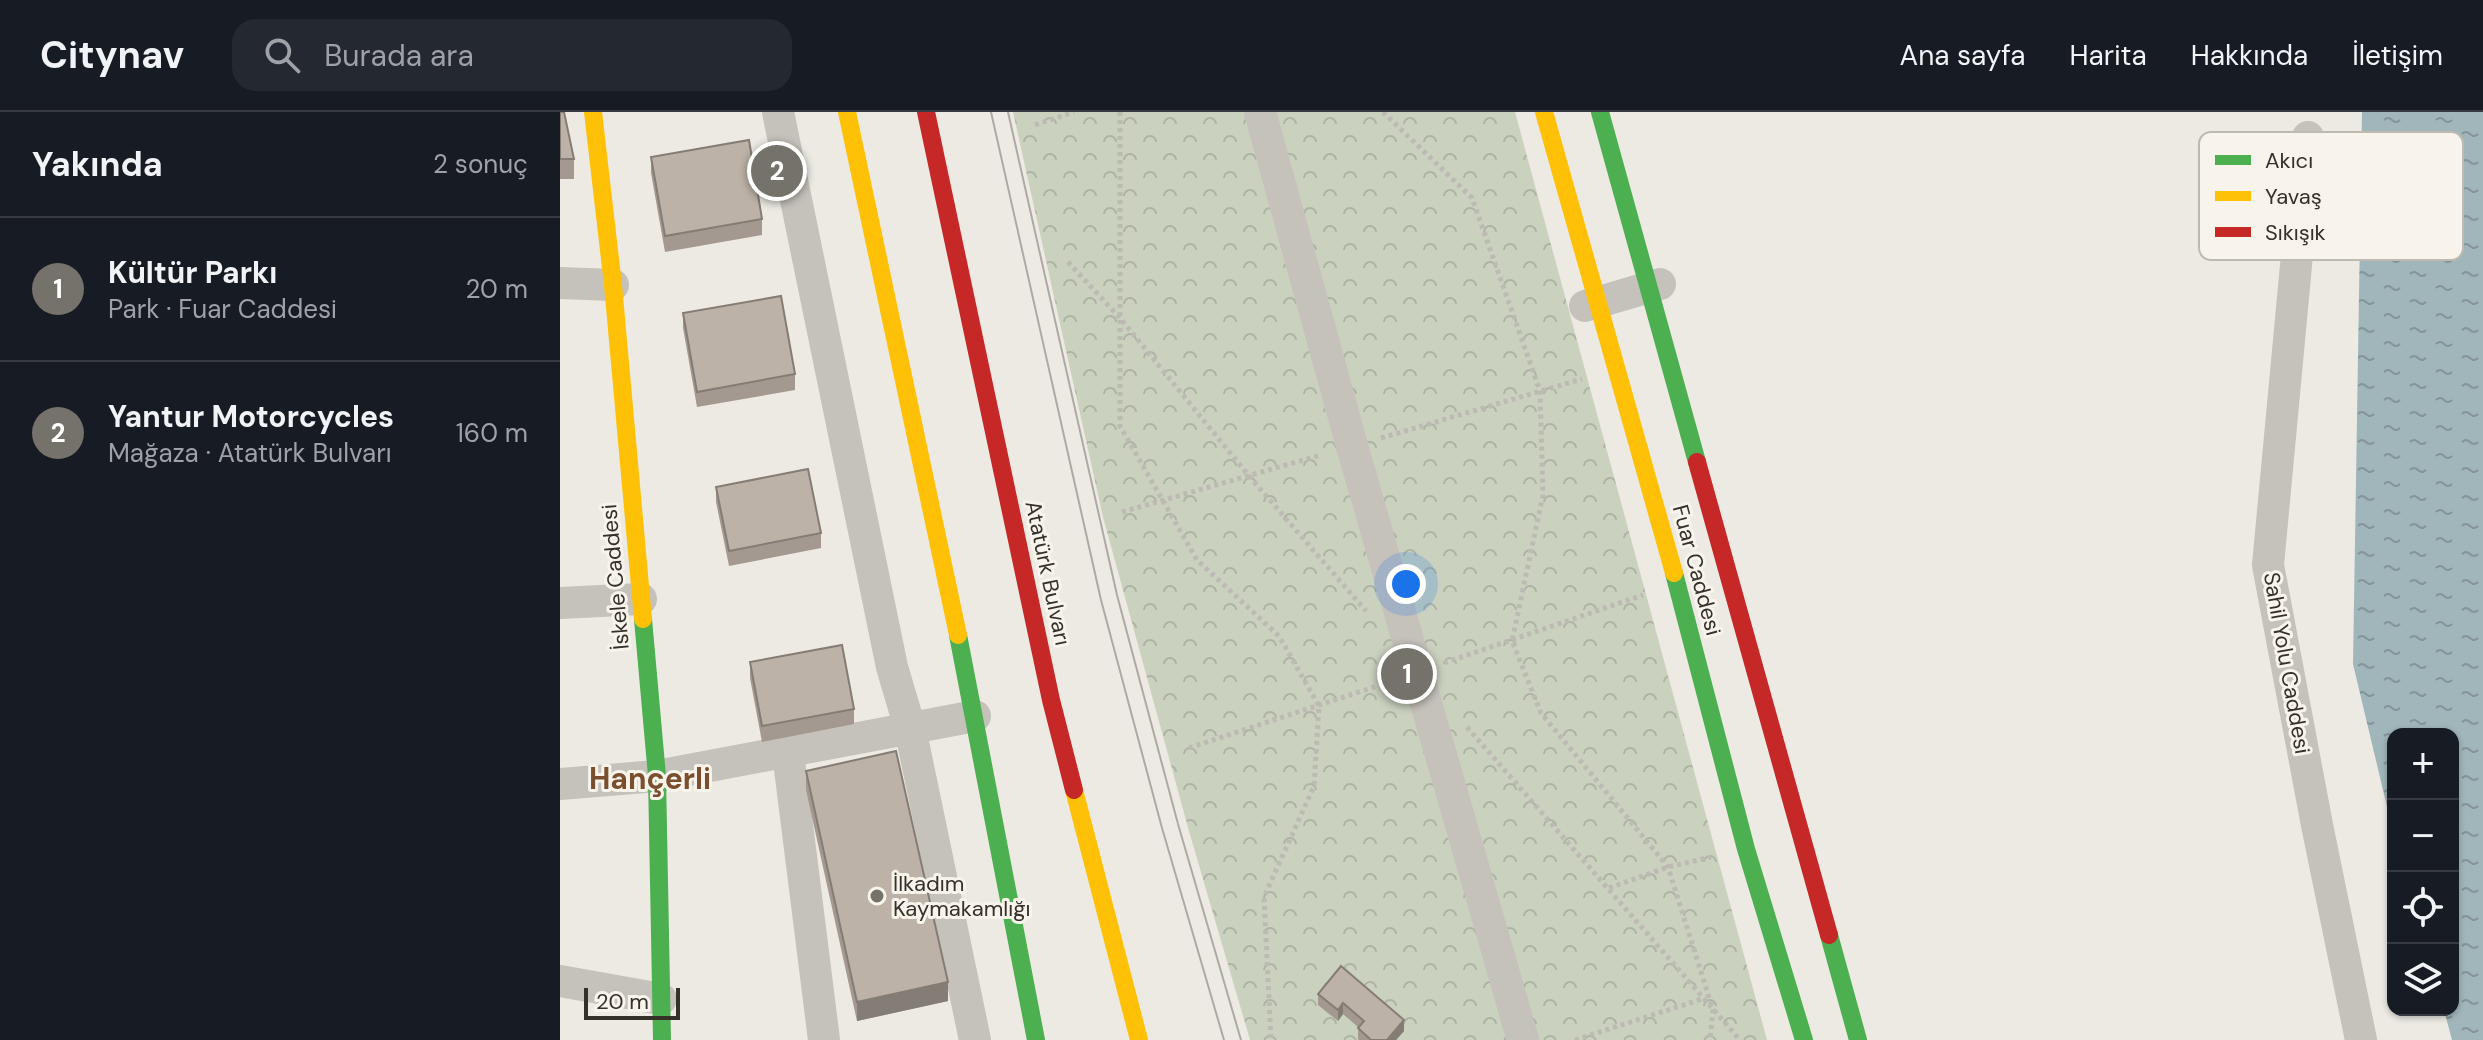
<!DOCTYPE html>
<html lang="tr">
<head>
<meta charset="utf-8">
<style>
	:root { --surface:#171b24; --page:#242831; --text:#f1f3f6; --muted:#9ea1a6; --line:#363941; --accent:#75716b }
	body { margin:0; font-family:"DM Sans",sans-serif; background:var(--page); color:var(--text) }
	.controls { position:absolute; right:24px; bottom:24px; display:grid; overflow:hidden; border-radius:16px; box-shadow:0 2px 6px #0004 }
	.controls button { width:72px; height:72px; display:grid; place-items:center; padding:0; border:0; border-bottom:2px solid var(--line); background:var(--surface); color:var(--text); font:40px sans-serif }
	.scale { position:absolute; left:24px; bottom:20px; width:96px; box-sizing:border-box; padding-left:8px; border:4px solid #35302a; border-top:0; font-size:22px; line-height:28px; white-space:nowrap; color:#35302a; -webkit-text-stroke:6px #f8f4eb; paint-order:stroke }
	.you { position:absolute; left:846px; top:472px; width:28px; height:28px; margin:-20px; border:6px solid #fff; border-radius:50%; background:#1a73e8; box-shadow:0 0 0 12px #1a73e833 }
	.badge { display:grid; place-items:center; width:52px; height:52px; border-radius:50%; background:var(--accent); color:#fff; font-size:26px; font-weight:700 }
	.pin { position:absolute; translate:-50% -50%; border:4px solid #fff; box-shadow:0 2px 8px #0006 }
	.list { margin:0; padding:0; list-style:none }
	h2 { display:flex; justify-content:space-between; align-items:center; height:104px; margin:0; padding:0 32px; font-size:34px }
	h2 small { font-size:26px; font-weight:400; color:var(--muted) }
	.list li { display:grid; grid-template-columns:52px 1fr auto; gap:24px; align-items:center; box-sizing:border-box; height:144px; padding:0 32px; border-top:2px solid var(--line) }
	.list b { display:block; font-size:30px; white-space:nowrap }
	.list p { margin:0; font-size:26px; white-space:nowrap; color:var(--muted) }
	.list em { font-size:26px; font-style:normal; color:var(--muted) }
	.icon { flex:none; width:44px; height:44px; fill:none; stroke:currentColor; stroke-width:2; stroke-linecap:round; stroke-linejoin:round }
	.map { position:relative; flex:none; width:1923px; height:928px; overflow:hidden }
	header { display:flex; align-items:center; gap:48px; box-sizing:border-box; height:112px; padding:0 40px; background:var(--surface); border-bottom:2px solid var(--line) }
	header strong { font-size:38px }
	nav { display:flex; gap:44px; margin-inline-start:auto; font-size:28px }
	.search { width:560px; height:72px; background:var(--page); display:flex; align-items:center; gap:20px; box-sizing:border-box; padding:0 28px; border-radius:24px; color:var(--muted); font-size:30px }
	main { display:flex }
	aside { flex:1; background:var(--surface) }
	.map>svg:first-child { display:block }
	.park { fill:url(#park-crowns) }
	.water { fill:url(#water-ripples) }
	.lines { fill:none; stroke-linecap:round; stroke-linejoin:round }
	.path { stroke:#bdbab4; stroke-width:5; stroke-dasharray:4 4; stroke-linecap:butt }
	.street { stroke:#c5c1bb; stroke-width:32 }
	.fast { stroke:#4caf50; stroke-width:18 }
	.slow { stroke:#ffc107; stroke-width:18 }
	.jam { stroke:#c62828; stroke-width:18 }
	.tram { stroke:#adaaa5; stroke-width:2 }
	.wall { fill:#a39990 }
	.shaded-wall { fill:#847d75 }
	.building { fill:#bdb2a7; stroke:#847d75; stroke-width:2 }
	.poi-dot { fill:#75716b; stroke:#f8f4eb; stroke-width:3 }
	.labels { text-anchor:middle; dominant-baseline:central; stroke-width:6; stroke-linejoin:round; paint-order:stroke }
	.street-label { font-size:22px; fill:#35302a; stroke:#f8f4eb }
	.poi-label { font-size:22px; fill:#35302a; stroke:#f8f4eb; text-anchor:start }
	.district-label { font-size:30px; font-weight:bold; fill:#7a4f2d; stroke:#f8f4eb }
	.key { fill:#f8f4eb; stroke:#beb9b1; stroke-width:2 }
	.key-label { font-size:22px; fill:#35302a }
</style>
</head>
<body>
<header>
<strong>Citynav</strong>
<div class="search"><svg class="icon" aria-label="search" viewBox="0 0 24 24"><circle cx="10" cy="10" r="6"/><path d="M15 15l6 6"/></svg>Burada ara</div>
<nav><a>Ana sayfa</a><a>Harita</a><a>Hakkında</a><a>İletişim</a></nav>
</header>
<main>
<aside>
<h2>Yakında<small>2 sonuç</small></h2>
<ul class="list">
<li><span class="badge">1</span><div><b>Kültür Parkı</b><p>Park · Fuar Caddesi</p></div><em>20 m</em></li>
<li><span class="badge">2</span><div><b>Yantur Motorcycles</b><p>Mağaza · Atatürk Bulvarı</p></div><em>160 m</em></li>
</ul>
</aside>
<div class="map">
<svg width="1923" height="928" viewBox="0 0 1923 928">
	<defs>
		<pattern id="park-crowns" width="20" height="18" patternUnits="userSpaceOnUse" patternTransform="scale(2)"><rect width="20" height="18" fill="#cad1bf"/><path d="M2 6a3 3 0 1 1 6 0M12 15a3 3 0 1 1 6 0" fill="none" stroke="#aeb4a4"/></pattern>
		<pattern id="water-ripples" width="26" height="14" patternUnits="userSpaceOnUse" patternTransform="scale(2)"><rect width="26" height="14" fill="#a1b6ba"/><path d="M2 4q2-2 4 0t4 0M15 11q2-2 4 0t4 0" fill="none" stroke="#849497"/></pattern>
	</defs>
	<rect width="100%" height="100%" fill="#eceae3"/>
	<path class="park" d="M 453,0 L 955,0 L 1207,928 L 690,928 L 629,719 L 543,405 Z"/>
	<path class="water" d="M 1802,0 L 1923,0 L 1923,928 L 1892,928 L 1884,898 L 1893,898 L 1893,622 L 1833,622 L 1833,720 L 1793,552 Z"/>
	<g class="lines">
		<path class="path" d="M 560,0 L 560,314 L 637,448 L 719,524 L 759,594 L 754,674 L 704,785 L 711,928
			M 823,0 L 912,86 L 980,279 L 983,383 L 952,529 L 981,601 L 1108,755 L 1153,898 L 1150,928
			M 475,13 L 514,0
			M 508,150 L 560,206 L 689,364 L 806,499
			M 821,326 L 1022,267
			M 562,400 L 761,343
			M 884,551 L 1083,483
			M 907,615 L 1180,928
			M 629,636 L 829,570
			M 1049,776 L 1108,755 L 1151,745
			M 1015,928 L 1142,887"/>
		<path class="street" d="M 218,0 L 332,555 L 350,616 L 415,928
			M 700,0 L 792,334 L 963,928
			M 1748,25 L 1708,453 L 1757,713 L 1801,928
			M 0,171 L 53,173
			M 1025,194 L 1100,172
			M 0,491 L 81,487
			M 228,641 L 264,928
			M 0,672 L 97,664 L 415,604
			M 0,869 L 101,887"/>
		<path class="fast" d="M 1040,0 L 1137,350
			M 1114,461 L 1186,737 L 1244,928
			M 83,507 L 97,664 L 102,928
			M 398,523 L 476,928
			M 1269,823 L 1298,928"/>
		<path class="slow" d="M 33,0 L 53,173 L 83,507
			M 287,0 L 398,523
			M 984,0 L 1114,461
			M 514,678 L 579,928"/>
		<path class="jam" d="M 366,0 L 491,588 L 514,678
			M 1137,350 L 1269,823"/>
		<path class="tram" d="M 431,0 L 541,488 L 602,716 L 664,928
			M 448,0 L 557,483 L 618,712 L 681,928"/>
	</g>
	<path class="wall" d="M 0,0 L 14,47 L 14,67 L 0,67 Z
		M 91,45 L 202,107 L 202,123 L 105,140 L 91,61 Z
		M 123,201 L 235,262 L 235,278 L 137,295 L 123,216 Z
		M 156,375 L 261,421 L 261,436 L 169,454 L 156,390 Z
		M 190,550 L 294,597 L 294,612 L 202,630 L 190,566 Z
		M 246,659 L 388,889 L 297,909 L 246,678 Z
		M 781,854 L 844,919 L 836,928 L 799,928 L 798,927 L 798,915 L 783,902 L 778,909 L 758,893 L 758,882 Z"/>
	<path class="shaded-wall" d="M 388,870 L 388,889 L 297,909 L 297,890 Z
		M 783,891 L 783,902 L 778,909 L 778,898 Z
		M 844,908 L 844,919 L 836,928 L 827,928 Z"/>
	<path class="building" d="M 0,0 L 4,0 L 14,47 L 0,47 Z
		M 189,28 L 202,107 L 105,124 L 91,45 Z
		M 221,184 L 235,262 L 137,280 L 123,201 Z
		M 248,357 L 261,421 L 169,439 L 156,375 Z
		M 282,533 L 294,597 L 202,614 L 190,550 Z
		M 336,639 L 388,870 L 297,890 L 246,659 Z
		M 781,854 L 844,908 L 827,928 L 811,928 L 798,916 L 804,909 L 783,891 L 778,898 L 758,882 Z"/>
	<circle class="poi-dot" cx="317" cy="784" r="8"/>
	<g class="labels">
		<g class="street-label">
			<text transform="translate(1137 458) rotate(75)">Fuar Caddesi</text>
			<text transform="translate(488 461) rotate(78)">Atatürk Bulvarı</text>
			<text transform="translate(55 465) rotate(-95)">İskele Caddesi</text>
			<text transform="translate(1727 551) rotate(80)">Sahil Yolu Caddesi</text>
		</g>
		<g class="poi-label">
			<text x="333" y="771">İlkadım<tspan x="333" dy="25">Kaymakamlığı</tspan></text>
		</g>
		<g class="district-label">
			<text x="90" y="666">Hançerli</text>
		</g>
	</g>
	<rect x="1639" y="20" width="264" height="128" rx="12" class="key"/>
	<rect x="1655" y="43" width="36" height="10" fill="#4caf50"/>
	<rect x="1655" y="79" width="36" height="10" fill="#ffc107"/>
	<rect x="1655" y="115" width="36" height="10" fill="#c62828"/>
	<g class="key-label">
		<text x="1705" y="56">Akıcı</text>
		<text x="1705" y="92">Yavaş</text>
		<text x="1705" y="128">Sıkışık</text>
	</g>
</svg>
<div class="controls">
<button>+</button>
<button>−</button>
<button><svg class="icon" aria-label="locate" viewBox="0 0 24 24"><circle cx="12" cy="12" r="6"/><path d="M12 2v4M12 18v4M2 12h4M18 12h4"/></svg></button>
<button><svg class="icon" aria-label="layers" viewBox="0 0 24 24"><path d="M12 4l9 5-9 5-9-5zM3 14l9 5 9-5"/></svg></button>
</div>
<div class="scale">20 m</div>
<div class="you"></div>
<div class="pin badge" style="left:847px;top:562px">1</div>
<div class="pin badge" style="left:217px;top:59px">2</div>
</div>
</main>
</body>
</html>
